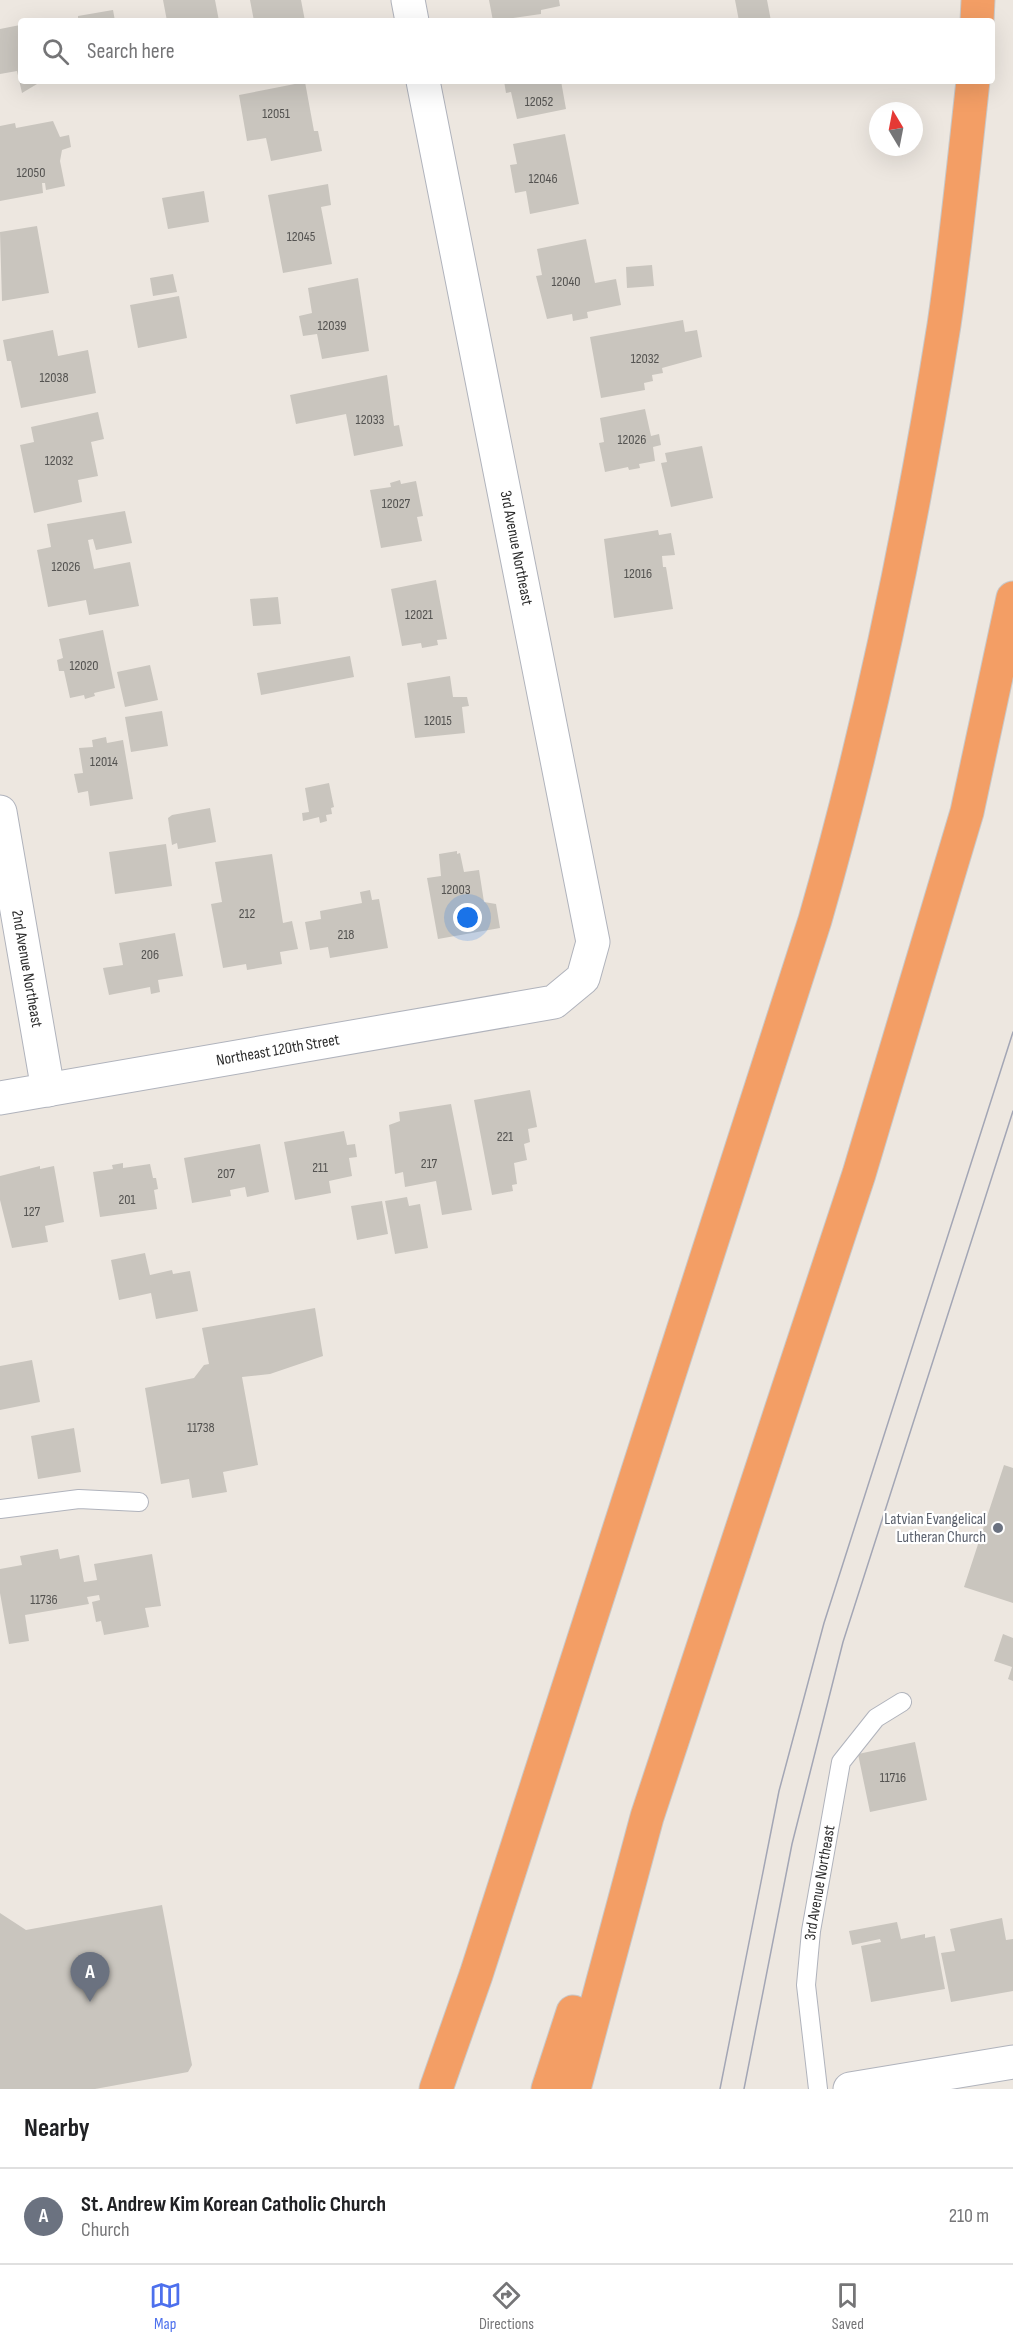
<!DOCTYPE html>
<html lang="en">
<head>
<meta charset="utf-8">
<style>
	:root { --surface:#fff; --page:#f2f2f2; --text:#202124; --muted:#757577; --line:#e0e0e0; --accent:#4d70ed }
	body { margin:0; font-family:"Sofia Sans Condensed",sans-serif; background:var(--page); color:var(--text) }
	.compass { position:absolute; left:869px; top:102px; width:54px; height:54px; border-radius:50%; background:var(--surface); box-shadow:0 6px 24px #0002; rotate:350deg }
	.you { position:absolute; left:468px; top:918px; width:21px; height:21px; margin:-15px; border:4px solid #fff; border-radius:50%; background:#1a73e8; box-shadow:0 0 0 9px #1a73e833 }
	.badge { display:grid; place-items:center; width:39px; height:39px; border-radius:50%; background:var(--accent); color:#fff; font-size:20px; font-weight:700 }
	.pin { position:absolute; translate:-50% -50px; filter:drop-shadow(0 2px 3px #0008) }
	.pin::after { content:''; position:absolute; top:32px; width:21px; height:18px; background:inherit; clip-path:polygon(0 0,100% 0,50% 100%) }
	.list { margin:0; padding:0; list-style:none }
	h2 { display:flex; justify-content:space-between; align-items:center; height:78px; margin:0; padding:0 24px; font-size:26px }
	h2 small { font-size:20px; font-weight:400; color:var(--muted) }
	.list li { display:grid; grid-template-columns:39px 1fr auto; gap:18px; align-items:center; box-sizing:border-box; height:96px; padding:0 24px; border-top:2px solid var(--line) }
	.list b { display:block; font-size:22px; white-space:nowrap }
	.list p { margin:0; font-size:20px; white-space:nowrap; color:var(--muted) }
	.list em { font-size:20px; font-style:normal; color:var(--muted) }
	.icon { flex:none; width:33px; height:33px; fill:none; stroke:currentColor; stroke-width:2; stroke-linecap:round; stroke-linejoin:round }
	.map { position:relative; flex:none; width:1013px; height:2089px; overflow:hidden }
	.search { position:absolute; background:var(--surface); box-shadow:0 6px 24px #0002; left:18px; right:18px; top:18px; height:66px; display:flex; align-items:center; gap:15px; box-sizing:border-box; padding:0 21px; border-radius:6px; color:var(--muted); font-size:22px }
	.sheet { height:174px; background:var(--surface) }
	nav { display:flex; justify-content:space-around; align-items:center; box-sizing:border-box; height:84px; border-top:2px solid var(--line); background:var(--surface); font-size:16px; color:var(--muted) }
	nav a { display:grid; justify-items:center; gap:3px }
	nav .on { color:var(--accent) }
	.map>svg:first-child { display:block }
	.building { fill:#c9c5be }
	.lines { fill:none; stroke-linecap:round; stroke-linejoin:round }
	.lane-casing { stroke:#b0b3bc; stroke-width:20 }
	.street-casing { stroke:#b0b3bc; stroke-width:35 }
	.highway-casing { stroke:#c8c8c8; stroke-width:35 }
	.lane { stroke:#fff; stroke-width:18 }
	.street { stroke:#fff; stroke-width:33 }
	.highway { stroke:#f39e65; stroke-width:33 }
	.tram { stroke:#a3a6b5; stroke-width:1.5 }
	.worship-dot { fill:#6b7280; stroke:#fff; stroke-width:2 }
	.labels { text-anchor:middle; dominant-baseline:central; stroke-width:4.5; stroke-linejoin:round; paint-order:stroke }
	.number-label { font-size:14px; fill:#545351 }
	.street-label { font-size:16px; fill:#2d2d2d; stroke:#fff }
	.worship-label { font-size:16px; fill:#5b616d; stroke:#fff; text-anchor:end }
</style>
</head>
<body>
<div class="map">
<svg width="1013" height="2089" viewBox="0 0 1013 2089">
	<rect width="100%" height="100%" fill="#ede7e0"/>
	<path class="building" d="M 163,0 L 215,0 L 219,21 L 167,21 Z
		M 250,0 L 301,0 L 305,21 L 254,21 Z
		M 489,0 L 559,0 L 560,6 L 541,10 L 541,14 L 493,21 Z
		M 735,0 L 767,0 L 771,21 L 739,21 Z
		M 113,10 L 115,21 L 78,21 L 78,16 Z
		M 20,25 L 21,81 L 42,81 L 22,93 L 17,71 L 0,74 L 0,29 Z
		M 504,81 L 561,81 L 566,109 L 517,119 L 511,92 L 506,93 Z
		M 305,82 L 314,131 L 318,131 L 322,151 L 271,161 L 266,138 L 247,141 L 239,95 Z
		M 53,121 L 60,137 L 69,135 L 71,147 L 62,150 L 60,161 L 65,186 L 46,190 L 45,183 L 42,183 L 43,193 L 0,201 L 0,126 L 15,123 L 16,128 Z
		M 565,134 L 579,204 L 530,214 L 526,191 L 515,193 L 510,165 L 517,164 L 513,144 Z
		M 328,184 L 331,205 L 321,207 L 332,264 L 283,273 L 268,195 Z
		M 204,191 L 209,222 L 168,229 L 162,198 Z
		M 37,226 L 49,293 L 2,301 L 0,232 Z
		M 586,239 L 595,283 L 616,279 L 621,305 L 587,312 L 588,318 L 573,321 L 572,314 L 547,319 L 536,276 L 542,275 L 537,249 Z
		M 652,265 L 654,286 L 627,288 L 626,267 Z
		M 173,274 L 177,292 L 153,296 L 150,278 Z
		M 358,278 L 369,351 L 322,359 L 317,334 L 303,336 L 299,316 L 312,313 L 308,288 Z
		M 179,296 L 187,338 L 138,348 L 130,305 Z
		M 683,320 L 685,332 L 697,330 L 702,357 L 662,368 L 663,373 L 652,375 L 653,381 L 644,383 L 645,390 L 601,398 L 590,337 Z
		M 53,330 L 58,356 L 88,350 L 96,393 L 21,408 L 11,361 L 7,361 L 3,340 Z
		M 387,375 L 394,426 L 399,425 L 403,446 L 354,456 L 346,414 L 296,424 L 290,395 Z
		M 645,409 L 651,436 L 659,434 L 661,445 L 653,447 L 655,461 L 639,464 L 640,468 L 629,470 L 628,467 L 605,472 L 599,443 L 604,442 L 600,418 Z
		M 98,412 L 104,439 L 91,442 L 98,476 L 78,480 L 82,502 L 34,513 L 20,445 L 34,442 L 31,427 Z
		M 702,446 L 713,498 L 671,507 L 661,463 L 667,462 L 665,453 Z
		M 400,480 L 401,484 L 416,481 L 423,516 L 417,517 L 422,541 L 381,548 L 370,490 L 391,487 L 390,483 Z
		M 125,511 L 132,543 L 96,550 L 93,539 L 88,540 L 94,569 L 130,562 L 139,606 L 89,615 L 86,600 L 48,607 L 37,550 L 51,547 L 47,524 Z
		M 658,530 L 659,535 L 671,533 L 675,555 L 662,556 L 663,567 L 666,567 L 673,609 L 614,618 L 604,539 Z
		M 436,580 L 447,639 L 437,640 L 438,645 L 422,648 L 421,643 L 402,646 L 391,589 Z
		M 278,597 L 281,624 L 253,626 L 250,599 Z
		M 103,630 L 115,688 L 94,693 L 95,696 L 85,699 L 84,695 L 70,698 L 64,671 L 59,671 L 57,660 L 63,658 L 59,639 Z
		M 350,656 L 354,677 L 261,695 L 257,673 Z
		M 150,665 L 158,700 L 125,707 L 117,672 Z
		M 450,676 L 453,697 L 467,697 L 469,706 L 462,707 L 465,733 L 415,738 L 407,683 Z
		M 162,711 L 168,746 L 131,752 L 125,717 Z
		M 106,737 L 107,743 L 123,740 L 133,799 L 90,806 L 88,791 L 78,793 L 74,774 L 83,773 L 79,748 L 93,747 L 92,740 Z
		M 329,783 L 334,807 L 331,808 L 332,814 L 326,815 L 327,821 L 320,823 L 319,817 L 303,821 L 302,813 L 309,812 L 305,788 Z
		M 210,808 L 216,842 L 178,849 L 177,843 L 172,845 L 168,818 L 172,815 Z
		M 166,844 L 172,886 L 115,894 L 109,852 Z
		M 457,851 L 457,854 L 460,853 L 464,872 L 479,870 L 484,902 L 496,904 L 500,928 L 438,939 L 427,878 L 441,876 L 439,854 Z
		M 272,854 L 283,923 L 292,921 L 298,949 L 280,952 L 282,964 L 247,970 L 246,964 L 223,968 L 211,904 L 222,902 L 215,862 Z
		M 370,890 L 372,900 L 379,899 L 388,948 L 330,958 L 328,947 L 310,950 L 305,922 L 321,919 L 320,911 L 362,903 L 360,892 Z
		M 175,933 L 183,976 L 158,980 L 160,992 L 151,994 L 150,987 L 109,995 L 103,968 L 123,965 L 119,943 Z
		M 530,1090 L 537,1127 L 528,1129 L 530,1142 L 524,1144 L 527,1160 L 514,1163 L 517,1184 L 512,1185 L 513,1191 L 492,1195 L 474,1100 Z
		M 451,1104 L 472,1210 L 442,1215 L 436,1181 L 405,1187 L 403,1172 L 395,1174 L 389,1125 L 400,1121 L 399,1112 Z
		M 344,1131 L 347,1145 L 355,1144 L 357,1157 L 349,1158 L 352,1176 L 329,1181 L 331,1193 L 295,1200 L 284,1142 Z
		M 260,1144 L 269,1192 L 247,1197 L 245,1187 L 230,1190 L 231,1196 L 192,1203 L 184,1158 Z
		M 123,1163 L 123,1168 L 150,1164 L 153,1178 L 156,1178 L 158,1189 L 154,1190 L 157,1209 L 100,1217 L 93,1172 L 113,1169 L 112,1165 Z
		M 40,1166 L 40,1169 L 54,1166 L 64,1222 L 45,1226 L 48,1242 L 12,1248 L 0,1200 L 0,1176 Z
		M 407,1197 L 409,1206 L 420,1204 L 428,1248 L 395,1254 L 385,1201 Z
		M 382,1201 L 388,1234 L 357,1240 L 351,1206 Z
		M 145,1253 L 150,1275 L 172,1270 L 173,1274 L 190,1271 L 198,1311 L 156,1319 L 151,1293 L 119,1300 L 111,1260 Z
		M 315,1308 L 323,1356 L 270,1374 L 242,1377 L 258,1465 L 223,1472 L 227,1492 L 192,1498 L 189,1479 L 161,1484 L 145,1388 L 194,1378 L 204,1365 L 209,1364 L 202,1328 Z
		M 32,1360 L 40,1402 L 0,1410 L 0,1366 Z
		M 74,1428 L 81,1472 L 38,1479 L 31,1436 Z
		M 1004,1465 L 1013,1468 L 1013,1603 L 964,1587 Z
		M 58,1549 L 60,1559 L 79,1555 L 84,1582 L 97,1580 L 94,1564 L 152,1554 L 161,1606 L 145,1608 L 149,1627 L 104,1635 L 101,1621 L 96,1622 L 92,1602 L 100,1600 L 99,1595 L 87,1597 L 89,1604 L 25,1615 L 29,1641 L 9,1644 L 0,1593 L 0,1569 L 22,1565 L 20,1556 Z
		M 1003,1634 L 1013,1638 L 1013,1681 L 1008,1679 L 1012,1667 L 994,1661 Z
		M 915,1742 L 927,1800 L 870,1812 L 858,1754 Z
		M 162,1905 L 192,2065 L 188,2072 L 95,2089 L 0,2089 L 0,1913 L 26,1930 Z
		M 1002,1918 L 1006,1940 L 1013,1939 L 1013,1991 L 951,2002 L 941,1953 L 955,1951 L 950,1929 Z
		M 897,1922 L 901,1939 L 925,1934 L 925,1938 L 935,1936 L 945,1989 L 871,2002 L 861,1946 L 881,1942 L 880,1939 L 852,1945 L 849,1931 Z"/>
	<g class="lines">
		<g class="lane-casing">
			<g id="lane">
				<path d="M 0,1509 L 79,1499 L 139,1502"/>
				<path id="s1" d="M 818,2089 L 806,1985 L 811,1931 L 841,1762 L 876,1718 L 902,1702"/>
			</g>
		</g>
		<g class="street-casing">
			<g id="street">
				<path d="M 408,0 L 412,21"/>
				<path id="s2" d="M 0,812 L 48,1090"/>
				<path id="s3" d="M 0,1098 L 554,1002 L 583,978 L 593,942 L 423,81"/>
				<path d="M 850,2089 L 1013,2062"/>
			</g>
		</g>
		<g class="highway-casing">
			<path id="highway" d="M 977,21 L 978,0
				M 436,2089 L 476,1975 L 815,920 C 871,725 912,525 944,325 C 956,244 964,162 973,81
				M 548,2089 L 573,2012
				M 574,2089 L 647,1817 L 859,1174 L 967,812 L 1013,598"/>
		</g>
		<use href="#lane" class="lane"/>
		<use href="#street" class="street"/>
		<use href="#highway" class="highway"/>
		<path class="tram" d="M 720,2089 L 779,1791 L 824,1623 L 1013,1032
			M 744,2089 L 792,1844 L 843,1642 L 1013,1111"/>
	</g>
	<circle class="worship-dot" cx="998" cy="1528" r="6"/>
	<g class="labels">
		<g class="number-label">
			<text x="539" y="101">12052</text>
			<text x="276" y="113">12051</text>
			<text x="31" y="172">12050</text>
			<text x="543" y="178">12046</text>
			<text x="301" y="236">12045</text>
			<text x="566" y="281">12040</text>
			<text x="332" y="325">12039</text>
			<text x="645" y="358">12032</text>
			<text x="54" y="377">12038</text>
			<text x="370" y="419">12033</text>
			<text x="632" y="439">12026</text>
			<text x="59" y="460">12032</text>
			<text x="396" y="503">12027</text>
			<text x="66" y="566">12026</text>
			<text x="638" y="573">12016</text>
			<text x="419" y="614">12021</text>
			<text x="84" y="665">12020</text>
			<text x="438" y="720">12015</text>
			<text x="104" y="761">12014</text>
			<text x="456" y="889">12003</text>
			<text x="247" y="913">212</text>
			<text x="346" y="934">218</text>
			<text x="150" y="954">206</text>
			<text x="505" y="1136">221</text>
			<text x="429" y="1163">217</text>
			<text x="320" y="1167">211</text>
			<text x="226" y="1173">207</text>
			<text x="127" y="1199">201</text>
			<text x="32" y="1211">127</text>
			<text x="201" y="1427">11738</text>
			<text x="44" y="1599">11736</text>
			<text x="893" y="1777">11716</text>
		</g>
		<g class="street-label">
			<text transform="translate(516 548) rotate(79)">3rd Avenue Northeast</text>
			<text stroke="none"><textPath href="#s2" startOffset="159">2nd Avenue Northeast</textPath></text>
			<text stroke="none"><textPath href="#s3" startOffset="282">Northeast 120th Street</textPath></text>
			<text stroke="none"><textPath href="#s1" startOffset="208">3rd Avenue Northeast</textPath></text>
		</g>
		<g class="worship-label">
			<text x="986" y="1519">Latvian Evangelical<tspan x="986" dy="18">Lutheran Church</tspan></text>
		</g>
	</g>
</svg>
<svg class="compass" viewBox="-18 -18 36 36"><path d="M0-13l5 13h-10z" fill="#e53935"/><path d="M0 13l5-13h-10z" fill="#757577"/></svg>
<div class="you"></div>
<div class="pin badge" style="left:90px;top:2002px;background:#6b7280">A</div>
<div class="search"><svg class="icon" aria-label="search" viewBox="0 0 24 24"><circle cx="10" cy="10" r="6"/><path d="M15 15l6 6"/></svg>Search here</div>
</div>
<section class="sheet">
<h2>Nearby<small></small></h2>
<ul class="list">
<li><span class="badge" style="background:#6b7280">A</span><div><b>St. Andrew Kim Korean Catholic Church</b><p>Church</p></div><em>210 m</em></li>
</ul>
</section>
<nav>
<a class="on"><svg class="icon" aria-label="map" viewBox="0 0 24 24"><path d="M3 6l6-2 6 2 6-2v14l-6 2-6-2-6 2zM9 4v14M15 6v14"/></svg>Map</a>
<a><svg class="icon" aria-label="directions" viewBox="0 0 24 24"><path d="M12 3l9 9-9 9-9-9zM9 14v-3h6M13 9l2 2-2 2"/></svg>Directions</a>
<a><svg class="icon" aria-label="saved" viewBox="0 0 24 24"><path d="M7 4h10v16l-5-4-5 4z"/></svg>Saved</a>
</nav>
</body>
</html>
